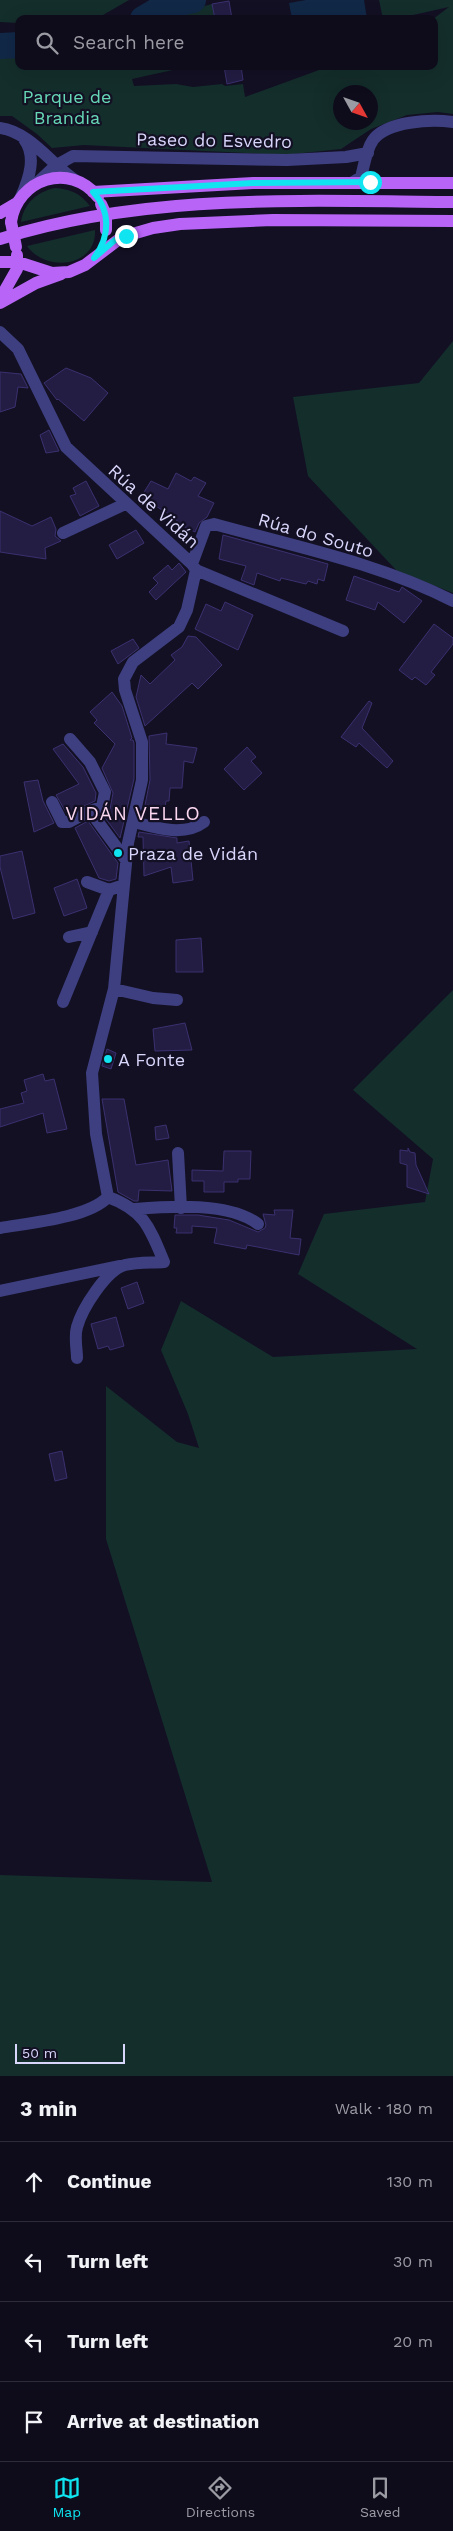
<!DOCTYPE html>
<html lang="en">
<head>
<meta charset="utf-8">
<style>
	:root { --surface:#0e0c1b; --page:#171524; --text:#f1f3f6; --muted:#9b9ba3; --line:#2e2c3a; --accent:#0fe4f0 }
	body { margin:0; font-family:"Work Sans",sans-serif; background:var(--page); color:var(--text) }
	.compass { position:absolute; left:333px; top:85px; width:45px; height:45px; border-radius:50%; background:var(--surface); box-shadow:0 5px 20px #0002; rotate:130deg }
	.scale { position:absolute; left:15px; bottom:12px; width:110px; box-sizing:border-box; padding-left:5px; border:2px solid #d9d6fc; border-top:0; font-size:14px; line-height:18px; white-space:nowrap; color:#d9d6fc; -webkit-text-stroke:4px #131024; paint-order:stroke }
	.stop { position:absolute; width:15px; height:15px; margin:-11px; border:4px solid #0fe4f0; border-radius:50%; background:#fff }
	.stop.end { background:#0fe4f0; border-color:#fff; box-shadow:0 1px 5px #0008 }
	.list { margin:0; padding:0; list-style:none }
	h2 { display:flex; justify-content:space-between; align-items:center; height:65px; margin:0; padding:0 20px; font-size:21px }
	h2 small { font-size:16px; font-weight:400; color:var(--muted) }
	.list li { display:grid; grid-template-columns:32px 1fr auto; gap:15px; align-items:center; box-sizing:border-box; height:80px; padding:0 20px; border-top:1px solid var(--line) }
	.list b { display:block; font-size:19px; white-space:nowrap }
	.list em { font-size:16px; font-style:normal; color:var(--muted) }
	.icon { flex:none; width:28px; height:28px; fill:none; stroke:currentColor; stroke-width:2; stroke-linecap:round; stroke-linejoin:round }
	.map { position:relative; flex:none; width:453px; height:2076px; overflow:hidden }
	.search { position:absolute; background:var(--surface); box-shadow:0 5px 20px #0002; left:15px; right:15px; top:15px; height:55px; display:flex; align-items:center; gap:12px; box-sizing:border-box; padding:0 18px; border-radius:10px; color:var(--muted); font-size:19px }
	.sheet { height:385px; background:var(--surface) }
	nav { display:flex; justify-content:space-around; align-items:center; box-sizing:border-box; height:70px; border-top:1px solid var(--line); background:var(--surface); font-size:14px; color:var(--muted) }
	nav a { display:grid; justify-items:center; gap:2px }
	nav .on { color:var(--accent) }
	.map>svg:first-child { display:block }
	.green { fill:#142e2c; fill-rule:evenodd }
	.water { fill:#112847 }
	.lines { fill:none; stroke-linecap:round; stroke-linejoin:round }
	.river { stroke:#112847; stroke-width:26 }
	.building { fill:#231d44; stroke:#3a316f }
	.minor { stroke:#3e3f80; stroke-width:12 }
	.major { stroke:#b864f6; stroke-width:12 }
	.major-bridge { stroke:#b864f6; stroke-width:12 }
	.route { stroke:#0fe4f0; stroke-width:6 }
	.poi-dot { fill:#0fe4f0; stroke:#131024; stroke-width:2 }
	.labels { text-anchor:middle; dominant-baseline:central; stroke-width:4.5; stroke-linejoin:round; paint-order:stroke }
	.park-label { font-size:18px; fill:#66d8b6; stroke:#131024 }
	.street-label { font-size:18px; fill:#d9d6fc; stroke:#131024 }
	.poi-label { font-size:18px; fill:#d9d6fc; stroke:#131024; text-anchor:start }
	.neighbourhood-label { font-size:19px; letter-spacing:1px; fill:#fdd8f1; stroke:#131024 }
</style>
</head>
<body>
<div class="map">
<svg width="453" height="2076" viewBox="0 0 453 2076">
	<rect width="100%" height="100%" fill="#131024"/>
	<path class="green" d="M 0,0 L 129,0 L 96,19 L 19,19 L 19,23 L 0,22 Z
		M 379,0 L 453,0 L 453,114 L 438,112 L 407,115 L 371,129 L 341,149 L 284,155 L 84,145 L 52,148 L 37,134 L 12,116 L 0,116 L 0,53 L 19,52 L 19,66 L 191,66 L 132,79 L 134,86 L 176,84 L 193,87 L 222,84 L 225,86 L 243,84 L 245,97 L 330,66 L 434,66 L 433,19 L 449,7 L 395,19 L 383,19 ZM 340,92 L 370,92 L 370,122 L 340,122 Z
		M 212,4 L 215,19 L 157,19 Z
		M 55,188 C 70,189 80,193 90,206 L 21,222 C 24,203 37,192 55,188 Z
		M 95,230 C 97,267 46,273 27,246 Z
		M 453,341 L 453,593 L 397,571 L 308,476 L 293,397 L 419,383 Z
		M 453,990 L 453,2076 L 0,2076 L 0,1875 L 212,1882 L 106,1539 L 106,1386 L 177,1442 L 199,1448 L 188,1414 L 161,1350 L 181,1301 L 273,1357 L 417,1349 L 298,1274 L 324,1214 L 425,1202 L 433,1159 L 353,1090 Z"/>
	<path class="water" d="M 306,0 L 364,0 L 367,19 L 292,19 L 289,3 Z"/>
	<g class="lines">
		<path class="river" d="M 143,19 L 165,6 L 193,0
			M 0,46 L 19,45"/>
	</g>
	<path class="building" d="M 229,1 L 232,19 L 215,19 L 212,4 Z
		M 224,66 L 241,66 L 243,80 L 227,84 Z
		M 66,368 L 91,378 L 108,393 L 84,421 L 58,399 L 57,400 L 44,383 Z
		M 0,372 L 21,374 L 28,388 L 18,387 L 15,407 L 0,412 Z
		M 49,430 L 59,451 L 46,453 L 40,435 Z
		M 176,473 L 191,481 L 194,477 L 206,483 L 198,496 L 214,503 L 207,517 L 199,523 L 195,532 L 183,526 L 172,516 L 141,497 L 151,481 L 168,489 Z
		M 86,481 L 99,506 L 80,516 L 70,496 L 76,494 L 73,488 Z
		M 0,511 L 32,526 L 51,517 L 56,529 L 55,536 L 61,541 L 45,548 L 46,559 L 0,552 Z
		M 136,530 L 144,543 L 117,559 L 109,545 Z
		M 223,535 L 328,564 L 324,581 L 318,579 L 317,584 L 308,581 L 306,584 L 281,578 L 280,581 L 257,573 L 254,585 L 241,580 L 246,566 L 219,559 Z
		M 179,563 L 186,572 L 156,600 L 149,592 L 158,583 L 153,578 L 168,565 L 172,570 Z
		M 354,576 L 399,592 L 402,587 L 422,601 L 404,623 L 378,602 L 375,610 L 346,600 Z
		M 225,602 L 253,615 L 238,650 L 195,629 L 206,604 L 221,611 Z
		M 434,624 L 453,638 L 453,644 L 431,672 L 435,675 L 426,685 L 415,677 L 412,680 L 399,670 Z
		M 188,636 L 196,637 L 222,665 L 198,689 L 192,683 L 145,726 L 136,697 L 141,675 L 150,684 L 175,660 L 171,655 L 182,647 Z
		M 133,639 L 139,648 L 118,664 L 111,651 Z
		M 112,692 L 122,706 L 132,738 L 130,740 L 133,740 L 134,743 L 134,779 L 120,838 L 103,815 L 110,809 L 113,793 L 102,768 L 115,744 L 94,723 L 97,720 L 90,712 Z
		M 369,701 L 372,703 L 362,728 L 393,761 L 387,768 L 359,743 L 356,747 L 341,737 Z
		M 167,733 L 166,744 L 197,748 L 193,763 L 184,761 L 182,788 L 170,788 L 169,801 L 166,801 L 165,807 L 145,805 L 150,780 L 149,736 Z
		M 63,744 L 83,767 L 96,793 L 95,801 L 67,814 L 56,795 L 79,784 L 53,749 Z
		M 247,747 L 256,757 L 251,761 L 262,773 L 244,790 L 224,769 Z
		M 38,780 L 43,801 L 54,823 L 34,832 L 24,782 Z
		M 88,821 L 118,863 L 116,879 L 109,881 L 99,878 L 75,828 Z
		M 139,832 L 177,838 L 177,843 L 189,841 L 193,880 L 173,883 L 171,867 L 144,876 L 143,837 L 138,837 Z
		M 22,851 L 35,913 L 13,919 L 0,867 L 0,856 Z
		M 77,879 L 87,908 L 64,916 L 54,888 Z
		M 201,938 L 203,972 L 176,972 L 176,940 Z
		M 185,1023 L 192,1050 L 155,1051 L 153,1029 Z
		M 107,1049 L 116,1053 L 111,1069 L 102,1066 Z
		M 43,1074 L 45,1081 L 54,1079 L 67,1129 L 47,1133 L 43,1113 L 0,1127 L 0,1109 L 24,1103 L 21,1093 L 27,1091 L 24,1080 Z
		M 102,1099 L 124,1099 L 136,1165 L 168,1160 L 172,1191 L 139,1190 L 138,1201 L 134,1201 L 118,1192 Z
		M 166,1125 L 169,1138 L 156,1140 L 155,1127 Z
		M 408,1148 L 410,1152 L 415,1153 L 416,1165 L 429,1194 L 407,1187 L 407,1165 L 400,1163 L 400,1150 L 408,1151 Z
		M 224,1151 L 251,1151 L 250,1179 L 238,1179 L 238,1182 L 224,1182 L 224,1192 L 204,1192 L 204,1181 L 192,1181 L 192,1170 L 223,1171 Z
		M 274,1210 L 293,1210 L 290,1238 L 301,1239 L 299,1255 L 247,1245 L 246,1249 L 214,1243 L 217,1228 L 192,1226 L 192,1233 L 176,1233 L 177,1228 L 174,1228 L 175,1215 L 198,1215 L 229,1220 L 258,1232 L 265,1228 L 266,1225 L 263,1214 L 275,1215 Z
		M 137,1282 L 144,1303 L 128,1309 L 121,1288 Z
		M 116,1317 L 124,1346 L 110,1350 L 108,1346 L 98,1349 L 91,1324 Z
		M 62,1451 L 67,1478 L 55,1481 L 49,1454 Z"/>
	<g class="lines">
		<path class="minor" d="M 0,128 C 30,132 51,164 75,180
			M 38,182 L 55,166 L 73,156 L 287,160 L 346,157 L 368,153
			M 353,182 L 361,177 C 364,166 366,150 373,140 C 387,121 431,119 453,122
			M 21,197 C 29,179 37,156 24,139
			M 0,332 L 18,349 L 66,447 L 192,564 L 196,570 L 187,610 L 179,627 L 133,662 L 124,679 L 125,690 L 142,742 L 142,780 L 128,843 L 114,989 L 92,1073 L 96,1134 L 108,1197
			M 63,533 L 125,504
			M 192,564 L 206,526 L 214,524 C 293,546 379,563 453,601
			M 196,570 L 343,631
			M 70,739 L 90,762 L 105,792 L 102,807 L 90,811 L 126,860
			M 52,802 L 62,822 L 69,822 L 90,811
			M 134,822 C 156,828 184,837 204,822
			M 87,882 L 109,890
			M 69,937 L 92,932
			M 114,989 L 153,998 L 177,1000
			M 63,1002 L 109,890 L 124,885
			M 178,1153 L 181,1208
			M 135,1209 C 170,1206 229,1202 258,1224
			M 0,1228 C 29,1223 88,1218 108,1197
			M 0,1291 L 119,1266
			M 77,1358 C 77,1349 74,1337 77,1327 C 82,1309 106,1270 125,1265 C 138,1262 152,1263 164,1262 C 150,1228 144,1210 108,1197"/>
		<path class="major" d="M 93,192 L 253,183 L 453,183
			M 0,213 L 17,203
			M 11,222 C 17,179 70,161 98,197
			M 0,239 C 146,193 302,201 453,202
			M 0,262 L 18,262 L 52,273 L 69,272 L 85,265 L 122,237 L 153,228 L 180,224 L 273,220 L 453,221
			M 0,299 L 17,269 L 17,255
			M 0,303 L 36,283 L 61,274"/>
		<path class="major-bridge" d="M 101,204 L 106,215 L 106,230
			M 11,222 L 16,247"/>
	</g>
	<g class="lines">
		<path class="route" d="M 126,236 L 115,240 L 94,258 C 110,237 111,211 93,192 L 253,183 L 370,182"/>
	</g>
	<g class="poi-dot">
		<circle cx="118" cy="853" r="5"/>
		<circle cx="108" cy="1059" r="5"/>
	</g>
	<g class="labels">
		<g class="park-label">
			<text x="67" y="96">Parque de<tspan x="67" dy="21">Brandia</tspan></text>
		</g>
		<g class="street-label">
			<text transform="translate(214 140) rotate(1)">Paseo do Esvedro</text>
			<text transform="translate(154 506) rotate(42)">Rúa de Vidán</text>
			<text transform="translate(316 535) rotate(16)">Rúa do Souto</text>
		</g>
		<g class="poi-label">
			<text x="128" y="853">Praza de Vidán</text>
			<text x="118" y="1059">A Fonte</text>
		</g>
		<g class="neighbourhood-label">
			<text x="133" y="813">VIDÁN VELLO</text>
		</g>
	</g>
</svg>
<svg class="compass" viewBox="-18 -18 36 36"><path d="M0-13l5 13h-10z" fill="#e53935"/><path d="M0 13l5-13h-10z" fill="#9b9ba3"/></svg>
<div class="scale">50 m</div>
<div class="stop" style="left:370px;top:182px"></div>
<div class="stop end" style="left:126px;top:236px"></div>
<div class="search"><svg class="icon" aria-label="search" viewBox="0 0 24 24"><circle cx="10" cy="10" r="6"/><path d="M15 15l6 6"/></svg>Search here</div>
</div>
<section class="sheet">
<h2>3 min<small>Walk · 180 m</small></h2>
<ul class="list">
<li><svg class="icon" aria-label="ahead" viewBox="0 0 24 24"><path d="M12 20V5M6 11l6-6 6 6"/></svg><div><b>Continue</b></div><em>130 m</em></li>
<li><svg class="icon" aria-label="left" viewBox="0 0 24 24"><path d="M17 20v-9H6M10 6l-5 5 5 5"/></svg><div><b>Turn left</b></div><em>30 m</em></li>
<li><svg class="icon" aria-label="left" viewBox="0 0 24 24"><path d="M17 20v-9H6M10 6l-5 5 5 5"/></svg><div><b>Turn left</b></div><em>20 m</em></li>
<li><svg class="icon" aria-label="arrive" viewBox="0 0 24 24"><path d="M6 21V4h12l-3 4 3 4H6"/></svg><div><b>Arrive at destination</b></div></li>
</ul>
</section>
<nav>
<a class="on"><svg class="icon" aria-label="map" viewBox="0 0 24 24"><path d="M3 6l6-2 6 2 6-2v14l-6 2-6-2-6 2zM9 4v14M15 6v14"/></svg>Map</a>
<a><svg class="icon" aria-label="directions" viewBox="0 0 24 24"><path d="M12 3l9 9-9 9-9-9zM9 14v-3h6M13 9l2 2-2 2"/></svg>Directions</a>
<a><svg class="icon" aria-label="saved" viewBox="0 0 24 24"><path d="M7 4h10v16l-5-4-5 4z"/></svg>Saved</a>
</nav>
</body>
</html>
